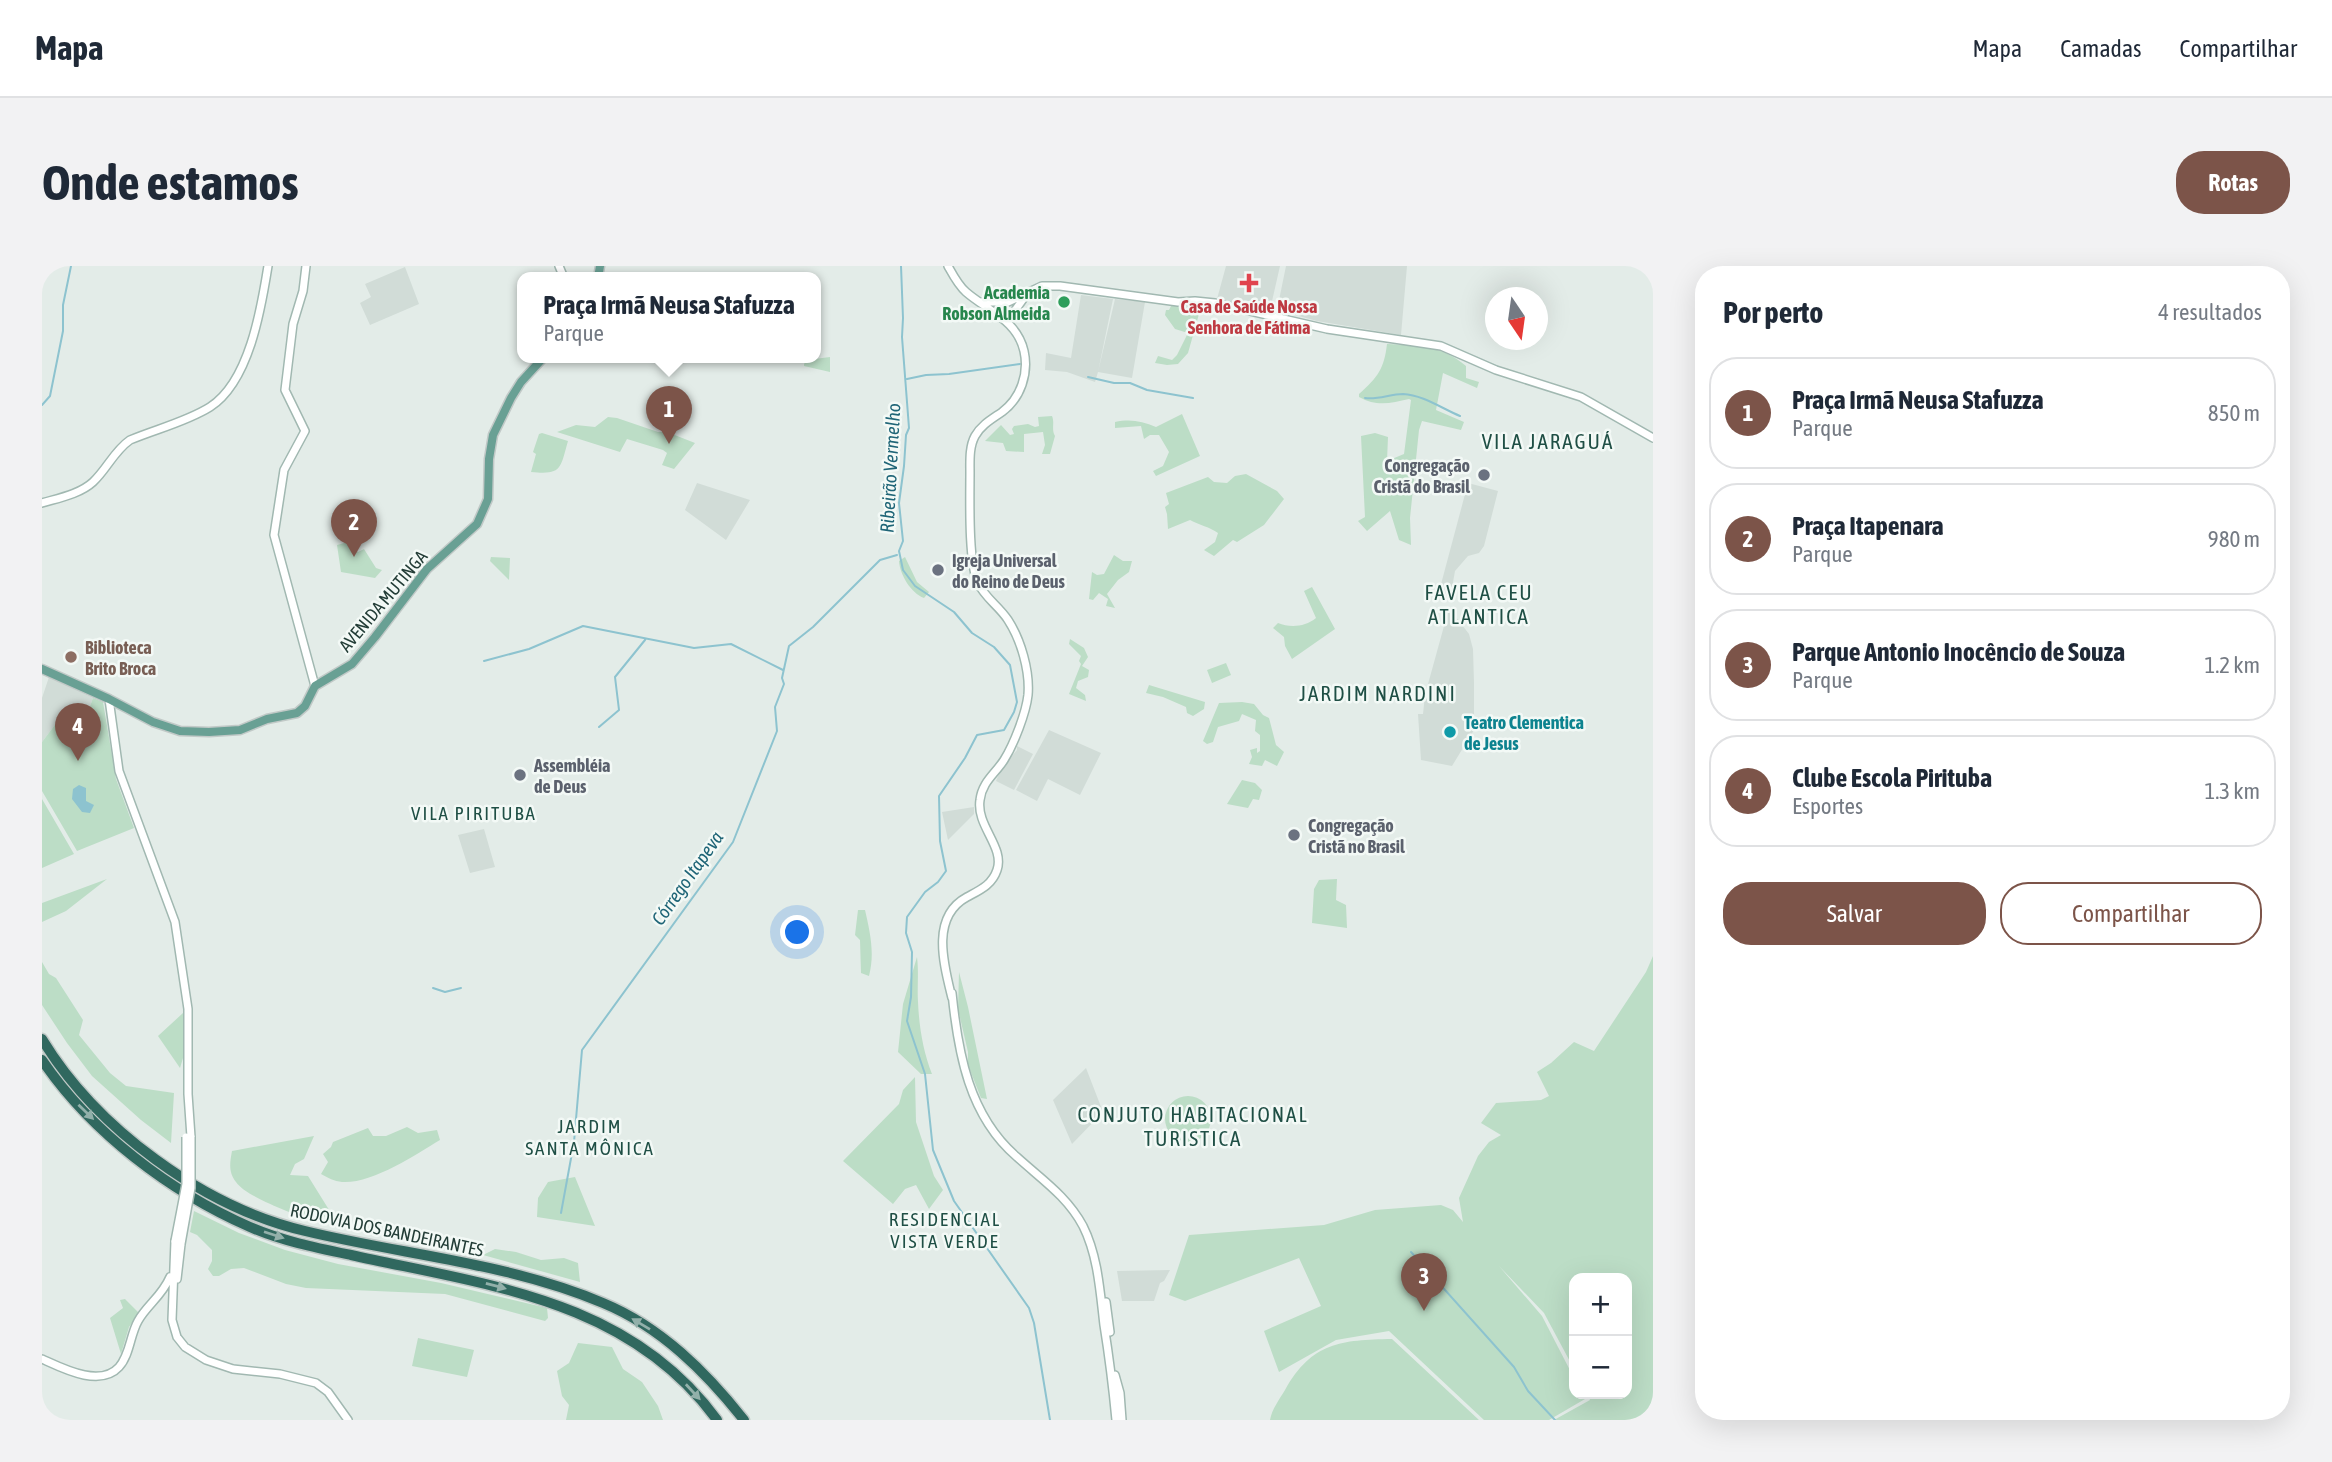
<!DOCTYPE html>
<html lang="pt">
<head>
<meta charset="utf-8">
<style>
	:root { --surface:#fff; --page:#f2f2f3; --text:#1f2937; --muted:#747a83; --line:#e0e1e3; --accent:#7c5449 }
	body { margin:0; font-family:"Asap Condensed",sans-serif; background:var(--page); color:var(--text) }
	.controls { position:absolute; right:21px; bottom:21px; display:grid; overflow:hidden; border-radius:14px; box-shadow:0 7px 28px #0002 }
	.controls button { width:63px; height:63px; display:grid; place-items:center; padding:0; border:0; border-bottom:2px solid var(--line); background:var(--surface); color:var(--text); font:35px sans-serif }
	.compass { position:absolute; left:1443px; top:21px; width:63px; height:63px; border-radius:50%; background:var(--surface); box-shadow:0 7px 28px #0002; rotate:167deg }
	.you { position:absolute; left:756px; top:667px; width:24px; height:24px; margin:-18px; border:5px solid #fff; border-radius:50%; background:#1a73e8; box-shadow:0 0 0 10px #1a73e833 }
	.badge { display:grid; place-items:center; width:46px; height:46px; border-radius:50%; background:var(--accent); color:#fff; font-size:23px; font-weight:700 }
	.pin { position:absolute; translate:-50% -58px; filter:drop-shadow(0 2px 4px #0008) }
	.pin::after { content:''; position:absolute; top:37px; width:24px; height:21px; background:inherit; clip-path:polygon(0 0,100% 0,50% 100%) }
	.popup { position:absolute; left:475px; top:6px; width:304px; height:91px; box-sizing:border-box; display:grid; place-content:center; border-radius:14px; background:var(--surface); filter:drop-shadow(0 2px 5px #0005); font-size:23px; white-space:nowrap; color:var(--muted) }
	.popup b { font-size:26px; color:var(--text) }
	.popup::after { content:''; position:absolute; left:50%; top:100%; margin-left:-14px; border:14px solid transparent; border-top-color:var(--surface) }
	.list { margin:0; padding:0; list-style:none }
	h2 { display:flex; justify-content:space-between; align-items:center; height:91px; margin:0; padding:0 28px; font-size:30px }
	h2 small { font-size:23px; font-weight:400; color:var(--muted) }
	.list li { display:grid; grid-template-columns:46px 1fr auto; gap:21px; align-items:center; box-sizing:border-box; height:112px; margin:0 14px 14px; padding:0 14px; border:2px solid var(--line); border-radius:28px }
	.list b { display:block; font-size:26px; white-space:nowrap }
	.list p { margin:0; font-size:23px; white-space:nowrap; color:var(--muted) }
	.list em { font-size:23px; font-style:normal; color:var(--muted) }
	.actions { display:flex; gap:14px; padding:21px 28px }
	.actions a { flex:1; padding:16px 0; border:2px solid var(--accent); border-radius:28px; text-align:center; font-size:24px; color:var(--accent) }
	.actions .main { background:var(--accent); color:#fff }
	.map { position:relative; flex:none; width:1611px; height:1154px; overflow:hidden; border-radius:28px }
	header { display:flex; align-items:center; gap:42px; box-sizing:border-box; height:98px; padding:0 35px; background:var(--surface); border-bottom:2px solid var(--line) }
	header strong { font-size:33px }
	nav { display:flex; gap:38px; margin-inline-start:auto; font-size:24px }
	.intro { display:flex; align-items:center; justify-content:space-between; box-sizing:border-box; height:168px; padding:0 42px }
	h1 { margin:0; font-size:49px }
	.button { padding:18px 32px; border-radius:28px; background:var(--accent); color:#fff; font-size:24px; font-weight:700 }
	main { display:flex; gap:42px; padding:0 42px }
	aside { flex:1; background:var(--surface); border-radius:28px; box-shadow:0 7px 28px #0002 }
	.map>svg:first-child { display:block }
	.built { fill:#d1dcd7 }
	.green { fill:#bcddc6 }
	.water { fill:#8dc3cf }
	.lines { fill:none; stroke-linecap:round; stroke-linejoin:round }
	.stream { stroke:#8dc3cf; stroke-width:2 }
	.secondary-casing { stroke:#a1b8b1; stroke-width:10 }
	.primary-casing { stroke:#c1c9c7; stroke-width:11 }
	.highway-casing { stroke:#c1c9c7; stroke-width:13 }
	.secondary { stroke:#fff; stroke-width:7 }
	.primary { stroke:#69a094; stroke-width:8 }
	.highway { stroke:#30685f; stroke-width:10 }
	.secondary-bridge-casing { stroke:#a1b8b1; stroke-width:10; stroke-linecap:butt }
	.secondary-bridge { stroke:#fff; stroke-width:7 }
	.oneway { fill:#92b0aa }
	.health-dot { fill:#e0444e; stroke:#f3f9f6; stroke-width:2.5 }
	.leisure-dot { fill:#2e9e5b; stroke:#f3f9f6; stroke-width:2.5 }
	.worship-dot { fill:#6b7280; stroke:#f3f9f6; stroke-width:2.5 }
	.education-dot { fill:#8d6e63; stroke:#f3f9f6; stroke-width:2.5 }
	.culture-dot { fill:#0f9aa8; stroke:#f3f9f6; stroke-width:2.5 }
	.labels { text-anchor:middle; dominant-baseline:central; stroke-width:5; stroke-linejoin:round; paint-order:stroke }
	.leisure-label { font-size:18px; font-weight:bold; fill:#27864d; stroke:#f3f9f6; text-anchor:end }
	.health-label { font-size:18px; font-weight:bold; fill:#be3a42; stroke:#f3f9f6 }
	.worship-label { font-size:18px; font-weight:bold; fill:#5b616d; stroke:#f3f9f6; text-anchor:start }
	.street-label { font-size:18px; fill:#233d37; stroke:#f3f9f6 }
	.education-label { font-size:18px; font-weight:bold; fill:#785e54; stroke:#f3f9f6; text-anchor:start }
	.culture-label { font-size:18px; font-weight:bold; fill:#0d838f; stroke:#f3f9f6; text-anchor:start }
	.water-label { font-size:19px; font-style:italic; fill:#1f6577; stroke:#f3f9f6 }
	.neighbourhood-label { font-size:19px; letter-spacing:2px; fill:#1f4f45; stroke:#f3f9f6 }
	.quarter-label { font-size:21px; letter-spacing:2px; fill:#1f4f45; stroke:#f3f9f6 }
</style>
</head>
<body>
<header>
<strong>Mapa</strong>
<nav><a>Mapa</a><a>Camadas</a><a>Compartilhar</a></nav>
</header>
<div class="intro"><h1>Onde estamos</h1><a class="button">Rotas</a></div>
<main>
<div class="map">
<svg width="1611" height="1154" viewBox="0 0 1611 1154">
	<rect width="100%" height="100%" fill="#e3ece8"/>
	<path class="built" d="M 1184,0 L 1238,0 L 1228,44 L 1175,33 Z
		M 1244,0 L 1365,0 L 1359,69 L 1275,55 L 1235,44 Z
		M 363,1 L 377,38 L 328,59 L 318,37 L 329,31 L 323,18 Z
		M 1039,29 L 1071,33 L 1056,106 L 1073,33 L 1103,36 L 1090,112 L 1056,106 L 1053,116 L 1025,106 L 1003,104 L 1004,87 L 1029,92 Z
		M 655,217 L 708,234 L 684,274 L 643,244 Z
		M 1426,217 L 1456,225 L 1442,280 L 1437,287 L 1426,290 L 1413,305 L 1408,333 L 1398,322 Z
		M 1407,342 L 1427,368 L 1431,383 L 1432,417 L 1432,464 L 1410,500 L 1379,494 L 1376,448 L 1381,448 L 1383,429 Z
		M 7,411 L 51,432 L 47,443 L 15,456 L 0,476 L 0,432 Z
		M 1007,464 L 1059,487 L 1038,529 L 1006,513 L 995,535 L 974,524 Z
		M 975,480 L 991,488 L 972,524 L 954,515 L 959,503 L 975,484 Z
		M 932,541 L 932,548 L 906,574 L 900,546 Z
		M 442,563 L 453,601 L 428,607 L 416,569 Z
		M 1044,802 L 1061,846 L 1030,878 L 1011,834 Z
		M 1128,1004 L 1122,1015 L 1118,1017 L 1112,1035 L 1080,1035 L 1075,1005 Z"/>
	<path class="green" d="M 1130,38 L 1151,42 L 1157,48 L 1146,87 L 1136,98 L 1125,99 L 1113,97 L 1116,90 L 1130,94 L 1135,89 L 1146,67 L 1133,63 L 1123,49 L 1124,44 L 1127,44 Z
		M 1345,78 C 1377,80 1399,79 1424,100 L 1424,112 L 1437,116 L 1435,122 L 1401,107 L 1394,144 L 1422,156 L 1419,164 L 1380,155 L 1377,164 L 1368,252 L 1369,279 L 1357,274 L 1348,245 L 1325,265 L 1316,255 L 1323,251 L 1319,170 L 1333,167 L 1346,171 L 1345,195 L 1362,188 L 1369,134 L 1367,133 C 1349,137 1335,141 1317,131 L 1317,128 C 1336,111 1342,103 1345,78 Z
		M 788,91 L 788,106 L 762,100 L 762,98 L 765,94 Z
		M 1140,148 L 1158,190 L 1114,210 L 1111,205 L 1121,200 L 1127,186 L 1117,169 L 1108,169 L 1102,173 L 1099,160 L 1073,162 L 1073,156 C 1088,153 1100,155 1114,161 Z
		M 1010,150 C 1013,157 1009,163 1013,170 L 1008,188 L 1000,188 L 1003,179 L 1001,166 L 982,168 L 982,186 L 964,185 L 961,177 L 943,175 L 959,159 L 968,169 L 972,168 L 970,163 L 972,160 L 986,158 L 993,161 L 997,160 L 996,151 Z
		M 566,151 L 575,152 L 616,166 L 625,166 L 653,177 L 632,203 L 620,199 L 625,187 L 621,184 L 585,173 L 578,186 L 515,166 L 534,159 L 553,161 Z
		M 500,167 L 526,175 C 518,203 520,209 489,206 L 494,188 L 491,186 L 497,168 Z
		M 1204,208 L 1235,225 L 1242,233 L 1222,259 L 1195,276 L 1191,274 L 1172,290 L 1162,284 L 1173,276 L 1176,267 C 1168,261 1157,259 1148,254 L 1126,263 L 1125,248 L 1123,241 L 1127,238 L 1124,227 L 1166,211 L 1172,216 L 1185,217 L 1193,210 Z
		M 306,276 L 316,286 L 322,283 L 334,302 L 340,304 L 333,312 L 299,306 L 295,279 Z
		M 1072,289 L 1081,295 L 1090,295 L 1087,306 L 1076,314 L 1065,328 L 1073,342 L 1064,340 L 1066,333 L 1057,327 L 1051,334 L 1047,333 L 1050,306 L 1055,309 L 1062,308 Z
		M 449,291 L 468,292 L 467,314 L 448,295 Z
		M 863,291 L 875,316 L 887,326 L 882,332 C 869,327 858,309 857,295 Z
		M 1270,321 L 1293,363 L 1250,393 L 1243,380 L 1242,371 L 1231,362 L 1236,357 C 1248,362 1263,361 1274,352 L 1262,325 Z
		M 1028,373 L 1042,382 L 1046,391 L 1040,400 L 1047,404 L 1046,411 L 1036,415 L 1034,422 L 1043,429 L 1044,435 L 1027,428 L 1039,398 L 1037,395 L 1039,390 L 1027,378 Z
		M 1184,397 L 1189,409 L 1170,417 L 1165,404 Z
		M 1107,419 L 1163,436 L 1162,443 L 1151,450 L 1145,447 L 1144,441 L 1121,431 L 1104,427 Z
		M 51,432 L 61,436 L 74,513 L 92,562 L 35,585 L 0,525 L 0,476 L 15,456 L 47,443 Z
		M 1200,436 L 1212,438 L 1221,449 L 1227,452 L 1234,479 L 1242,486 L 1235,500 L 1223,494 L 1220,500 L 1207,498 L 1210,491 L 1208,484 L 1215,482 L 1215,487 L 1218,485 L 1218,469 L 1213,465 L 1214,454 L 1200,448 L 1197,455 L 1176,461 L 1171,476 L 1165,478 L 1161,475 L 1177,437 Z
		M 1200,514 L 1213,517 L 1220,524 L 1217,534 L 1211,533 L 1206,542 L 1185,538 Z
		M 0,533 L 32,588 L 0,602 Z
		M 65,613 L 24,645 L 0,656 L 0,637 Z
		M 1295,613 L 1294,634 L 1304,639 L 1305,662 L 1270,657 L 1272,623 L 1277,614 Z
		M 816,644 L 823,644 C 828,666 833,687 827,710 L 819,707 L 818,674 L 813,669 Z
		M 1611,690 L 1611,1154 L 1512,1154 L 1548,1134 L 1546,1128 L 1585,1128 L 1585,1012 L 1532,1012 L 1532,1103 L 1502,1047 L 1457,1000 L 1500,1050 L 1532,1112 L 1532,1128 L 1541,1128 L 1543,1133 L 1507,1154 L 1442,1154 L 1347,1065 L 1294,1074 L 1237,1106 L 1222,1065 L 1279,1040 L 1257,992 L 1143,1035 L 1127,1029 L 1147,969 L 1282,959 L 1333,944 L 1399,939 L 1411,944 L 1421,956 L 1417,932 L 1436,890 L 1447,876 L 1459,869 L 1439,857 L 1454,837 L 1499,834 L 1507,830 L 1495,806 L 1509,797 L 1532,776 L 1552,785 L 1604,706 Z
		M 875,691 C 877,708 875,720 876,736 C 877,760 881,785 890,808 L 879,808 L 856,786 L 861,738 Z
		M 0,696 L 7,708 L 14,712 L 41,754 L 37,769 L 68,807 L 84,820 L 132,827 L 129,877 L 99,854 L 50,810 L 25,777 L 0,739 Z
		M 917,706 L 926,741 L 945,833 L 939,832 L 926,799 L 926,786 L 916,743 Z
		M 141,747 L 144,782 L 138,802 L 116,770 Z
		M 873,811 L 874,856 L 892,910 L 901,924 L 887,943 L 874,919 L 863,923 L 851,938 L 801,895 L 857,838 L 861,824 Z
		M1123 853a23 23 0 1 1 46 0a23 23 0 1 1-46 0Z
		M 365,861 L 376,867 L 395,864 L 398,874 C 373,889 330,918 300,916 C 292,915 286,912 279,908 L 286,896 L 281,888 L 289,881 L 291,876 L 326,862 L 331,870 L 344,870 Z
		M 272,870 L 262,893 L 253,898 L 248,909 L 266,910 L 289,947 L 272,956 C 254,948 205,932 194,916 C 186,906 188,896 190,885 Z
		M 533,911 L 553,960 L 495,951 L 496,932 L 506,916 Z
		M 152,945 L 197,967 L 243,984 L 296,998 L 399,1017 L 505,1042 L 506,1052 L 503,1055 L 403,1028 L 264,1022 L 244,1018 L 202,1002 L 189,1003 L 177,1010 L 171,1010 L 166,1003 L 170,995 L 170,984 L 155,969 L 148,966 Z
		M 453,983 L 474,986 L 499,994 L 522,992 L 536,997 L 538,1016 L 441,989 Z
		M 83,1033 L 97,1047 L 87,1061 L 79,1088 L 68,1052 L 81,1042 L 78,1034 Z
		M 376,1072 L 432,1084 L 425,1111 L 370,1100 Z
		M 1350,1073 L 1437,1154 L 1228,1154 C 1230,1143 1237,1134 1243,1124 C 1270,1076 1299,1074 1350,1073 Z
		M 536,1077 L 570,1081 L 581,1103 L 600,1116 L 616,1140 L 621,1154 L 524,1154 L 527,1139 L 520,1130 L 515,1105 L 527,1097 Z"/>
	<path class="water" d="M 37,519 L 44,522 L 44,535 L 52,539 L 48,547 L 40,546 L 30,533 L 31,523 Z"/>
	<g class="lines">
		<path class="stream" d="M 859,0 L 861,52 L 860,71 L 867,162 L 864,169 L 862,200 L 857,237 L 861,275 L 857,285 L 861,304 L 873,320 L 912,346 L 930,367 L 952,381 L 968,399 L 975,436 L 972,446 L 962,464 L 935,469 L 923,492 L 897,530 L 898,575 L 904,605 L 896,616 L 883,626 L 865,651 L 864,667 L 870,686 L 869,731 L 865,755 L 883,808 L 891,884 L 912,935 L 987,1042 L 992,1057 L 1008,1154
			M 1046,111 L 1072,117 L 1088,117 L 1105,124 L 1151,132
			M 865,113 L 884,109 L 907,108 L 978,98
			M 1323,132 C 1336,134 1348,128 1361,128 C 1381,129 1399,142 1418,150
			M 0,139 L 8,130 L 21,65 L 21,39 L 29,0
			M 442,395 L 487,383 L 541,360 L 652,382 L 689,378 L 741,404
			M 557,461 L 577,444 L 573,411 L 603,374
			M 391,722 L 403,726 L 419,722
			M 519,947 L 532,876 L 540,784 L 691,576 L 735,465 L 733,441 L 742,418 L 740,412 L 747,380 L 771,361 L 838,294 L 855,289
			M 1369,986 L 1472,1101 L 1486,1125 L 1513,1154"/>
		<g class="secondary-casing">
			<path id="secondary" d="M 264,0 L 261,25 L 251,58 L 243,124 L 263,165 L 242,204 L 232,269 L 273,420
				M 517,0 L 522,12
				M 906,0 C 911,9 916,19 924,26 C 946,45 975,54 982,85 C 987,107 979,132 960,146 C 950,153 939,159 933,170 C 927,181 928,195 928,207 C 928,231 926,297 936,317 C 943,332 957,340 966,354 C 979,374 988,405 986,429 C 984,447 972,478 962,494 C 953,508 940,516 938,534 C 934,560 963,581 955,604 C 950,619 938,624 925,631 C 888,651 902,699 910,732
				M 939,36 L 966,36 L 1000,20 L 1018,20 L 1136,36 L 1153,35 L 1173,37 L 1285,63 L 1399,80 L 1454,104 L 1539,131 L 1611,172
				M 963,54 L 969,50 L 984,29
				M 0,237 C 17,232 38,228 51,216 C 65,203 72,185 88,174 C 114,163 144,156 168,141 C 207,116 219,44 226,0
				M 67,433 L 77,505 L 133,656 L 146,743 L 146,828 L 149,871
				M 910,727 C 916,787 927,850 975,891 C 999,913 1025,930 1041,960 C 1056,990 1058,1025 1062,1059 C 1067,1090 1071,1122 1074,1154
				M 133,975 L 130,1054 L 135,1071 L 143,1081 L 164,1094 L 191,1103 L 238,1108 L 274,1117 L 286,1126 L 306,1154
				M 135,1013 L 139,978
				M 1064,1036 L 1068,1066
				M 0,1093 C 20,1102 58,1122 77,1101 C 88,1089 88,1069 96,1055 C 105,1039 120,1030 128,1011
				M 1073,1109 L 1078,1127 L 1080,1154"/>
		</g>
		<g class="primary-casing">
			<path id="primary" d="M 556,12 L 558,0
				M 0,403 L 67,433 L 111,456 L 138,465 L 167,466 L 198,464 L 225,453 L 255,447 L 263,440 L 273,420 L 310,398 L 333,371 L 385,303 L 435,258 L 446,233 L 447,193 L 451,169 L 469,132 L 479,116 L 501,92"/>
		</g>
		<g class="highway-casing">
			<path id="highway" d="M 0,773 C 54,862 161,941 263,965 C 362,989 467,997 561,1037 C 619,1061 664,1106 702,1154
				M 0,794 C 49,866 128,926 208,961 C 240,975 275,982 309,989 C 444,1019 587,1033 675,1154"/>
		</g>
		<use href="#secondary" class="secondary"/>
		<use href="#primary" class="primary"/>
		<use href="#highway" class="highway"/>
		<g class="secondary-bridge-casing">
			<path id="secondary-bridge" d="M 133,975 L 144,918 L 144,871
				M 139,978 L 149,922 L 149,871"/>
		</g>
		<use href="#secondary-bridge" class="secondary-bridge"/>
	</g>
	<defs><path id="oneway-solid" d="M-6-.8H1V-3.2L6.5 0L1 3.2V.8H-6Z" transform="scale(1.75)"/></defs>
	<g class="oneway">
		<use href="#oneway-solid" transform="translate(44 846) rotate(44)"/>
		<use href="#oneway-solid" transform="translate(232 969) rotate(18)"/>
		<use href="#oneway-solid" transform="translate(454 1020) rotate(15)"/>
		<use href="#oneway-solid" transform="translate(599 1058) rotate(-149)"/>
		<use href="#oneway-solid" transform="translate(651 1126) rotate(47)"/>
	</g>
	<path class="health-dot" d="M1203.5 6.5h7v7h7v7h-7v7h-7v-7h-7v-7h7z"/>
	<circle class="leisure-dot" cx="1022" cy="36" r="7"/>
	<g class="worship-dot">
		<circle cx="1442" cy="209" r="7"/>
		<circle cx="896" cy="304" r="7"/>
		<circle cx="478" cy="509" r="7"/>
		<circle cx="1252" cy="569" r="7"/>
	</g>
	<circle class="education-dot" cx="29" cy="391" r="7"/>
	<circle class="culture-dot" cx="1408" cy="466" r="7"/>
	<g class="labels">
		<g class="leisure-label">
			<text x="1008" y="26">Academia<tspan x="1008" dy="21">Robson Almeida</tspan></text>
		</g>
		<g class="health-label">
			<text x="1207" y="40">Casa de Saúde Nossa<tspan x="1207" dy="21">Senhora de Fátima</tspan></text>
		</g>
		<g class="worship-label">
			<text x="1428" y="199" text-anchor="end">Congregação<tspan x="1428" dy="21">Cristã do Brasil</tspan></text>
			<text x="910" y="294">Igreja Universal<tspan x="910" dy="21">do Reino de Deus</tspan></text>
			<text x="492" y="499">Assembléia<tspan x="492" dy="21">de Deus</tspan></text>
			<text x="1266" y="559">Congregação<tspan x="1266" dy="21">Cristã no Brasil</tspan></text>
		</g>
		<g class="street-label">
			<text transform="translate(341 335) rotate(-50)">AVENIDA MUTINGA</text>
			<text transform="translate(345 964) rotate(12)">RODOVIA DOS BANDEIRANTES</text>
		</g>
		<g class="education-label">
			<text x="43" y="381">Biblioteca<tspan x="43" dy="21">Brito Broca</tspan></text>
		</g>
		<g class="culture-label">
			<text x="1422" y="456">Teatro Clementica<tspan x="1422" dy="21">de Jesus</tspan></text>
		</g>
		<g class="water-label">
			<text transform="translate(848 202) rotate(-87)">Ribeirão Vermelho</text>
			<text transform="translate(645 612) rotate(-55)">Córrego Itapeva</text>
		</g>
		<g class="neighbourhood-label">
			<text x="432" y="547">VILA PIRITUBA</text>
			<text x="548" y="860">JARDIM<tspan x="548" dy="22">SANTA MÔNICA</tspan></text>
			<text x="903" y="953">RESIDENCIAL<tspan x="903" dy="22">VISTA VERDE</tspan></text>
		</g>
		<g class="quarter-label">
			<text x="1506" y="175">VILA JARAGUÁ</text>
			<text x="1437" y="326">FAVELA CEU<tspan x="1437" dy="24">ATLANTICA</tspan></text>
			<text x="1336" y="427">JARDIM NARDINI</text>
			<text x="1151" y="848">CONJUTO HABITACIONAL<tspan x="1151" dy="24">TURISTICA</tspan></text>
		</g>
	</g>
</svg>
<div class="controls">
<button>+</button>
<button>−</button>
</div>
<svg class="compass" viewBox="-18 -18 36 36"><path d="M0-13l5 13h-10z" fill="#e53935"/><path d="M0 13l5-13h-10z" fill="#747a83"/></svg>
<div class="you"></div>
<div class="pin badge" style="left:627px;top:178px">1</div>
<div class="popup"><b>Praça Irmã Neusa Stafuzza</b>Parque</div>
<div class="pin badge" style="left:312px;top:291px">2</div>
<div class="pin badge" style="left:1382px;top:1045px">3</div>
<div class="pin badge" style="left:36px;top:495px">4</div>
</div>
<aside>
<h2>Por perto<small>4 resultados</small></h2>
<ul class="list">
<li><span class="badge">1</span><div><b>Praça Irmã Neusa Stafuzza</b><p>Parque</p></div><em>850 m</em></li>
<li><span class="badge">2</span><div><b>Praça Itapenara</b><p>Parque</p></div><em>980 m</em></li>
<li><span class="badge">3</span><div><b>Parque Antonio Inocêncio de Souza</b><p>Parque</p></div><em>1.2 km</em></li>
<li><span class="badge">4</span><div><b>Clube Escola Pirituba</b><p>Esportes</p></div><em>1.3 km</em></li>
</ul>
<div class="actions"><a class="main">Salvar</a><a>Compartilhar</a></div>
</aside>
</main>
</body>
</html>
